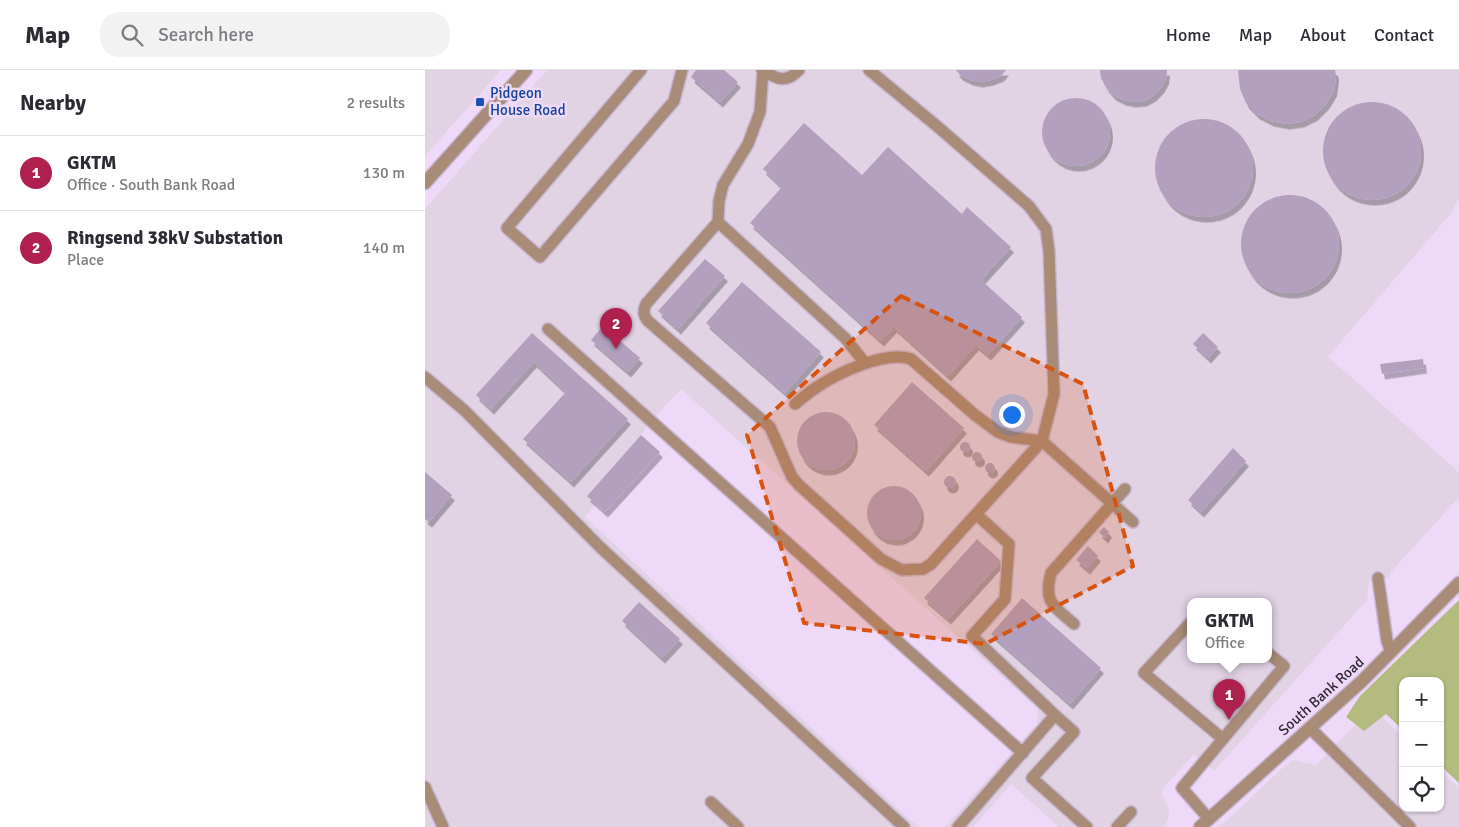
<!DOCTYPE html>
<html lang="en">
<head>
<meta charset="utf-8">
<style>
	:root { --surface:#fff; --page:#f2f2f3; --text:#2b2b33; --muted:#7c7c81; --line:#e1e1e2; --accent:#b0204f }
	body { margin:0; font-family:Signika,sans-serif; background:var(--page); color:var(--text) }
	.controls { position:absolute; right:15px; bottom:15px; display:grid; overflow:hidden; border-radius:10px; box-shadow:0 1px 4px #0004 }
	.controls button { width:45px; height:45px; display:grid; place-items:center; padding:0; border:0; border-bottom:1px solid var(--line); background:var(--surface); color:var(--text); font:25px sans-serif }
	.you { position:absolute; left:586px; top:344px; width:18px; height:18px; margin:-12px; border:4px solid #fff; border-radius:50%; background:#1a73e8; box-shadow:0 0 0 8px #1a73e833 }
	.badge { display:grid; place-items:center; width:32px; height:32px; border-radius:50%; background:var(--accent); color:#fff; font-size:16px; font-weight:700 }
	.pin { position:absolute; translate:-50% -41px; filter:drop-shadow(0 1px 2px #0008) }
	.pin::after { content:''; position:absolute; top:26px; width:18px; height:15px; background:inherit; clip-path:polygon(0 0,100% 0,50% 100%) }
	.popup { position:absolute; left:762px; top:528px; width:85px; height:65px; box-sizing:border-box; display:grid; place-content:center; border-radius:10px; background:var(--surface); filter:drop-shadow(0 1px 4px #0005); font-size:16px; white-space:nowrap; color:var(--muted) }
	.popup b { font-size:19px; color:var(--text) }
	.popup::after { content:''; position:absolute; left:50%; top:100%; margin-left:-10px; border:10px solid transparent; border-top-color:var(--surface) }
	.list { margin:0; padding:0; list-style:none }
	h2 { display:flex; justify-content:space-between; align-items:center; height:65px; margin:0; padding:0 20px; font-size:21px }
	h2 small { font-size:16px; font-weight:400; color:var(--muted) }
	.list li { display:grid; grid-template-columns:32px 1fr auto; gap:15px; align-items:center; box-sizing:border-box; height:75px; padding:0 20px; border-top:1px solid var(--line) }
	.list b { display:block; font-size:19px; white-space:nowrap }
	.list p { margin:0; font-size:16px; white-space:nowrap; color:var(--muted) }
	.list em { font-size:16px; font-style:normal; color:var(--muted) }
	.icon { flex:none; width:28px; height:28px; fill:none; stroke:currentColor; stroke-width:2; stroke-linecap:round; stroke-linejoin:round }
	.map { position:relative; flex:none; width:1034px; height:757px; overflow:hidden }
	header { display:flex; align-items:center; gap:30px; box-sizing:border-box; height:70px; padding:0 25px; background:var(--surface); border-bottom:1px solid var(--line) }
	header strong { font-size:24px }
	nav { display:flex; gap:28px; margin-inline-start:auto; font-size:18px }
	.search { width:350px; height:45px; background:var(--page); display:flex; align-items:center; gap:12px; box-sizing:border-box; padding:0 18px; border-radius:20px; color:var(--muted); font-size:19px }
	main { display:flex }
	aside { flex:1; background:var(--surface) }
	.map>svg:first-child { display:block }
	.industrial { fill:#e1d2e4; fill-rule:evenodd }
	.green { fill:#b4bb7f }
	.building { fill:#b39fbe; filter:url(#shadow) }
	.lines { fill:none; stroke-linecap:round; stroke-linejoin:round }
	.service-casing { stroke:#c8b5d1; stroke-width:14 }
	.minor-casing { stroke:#c8b5d1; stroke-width:15 }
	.service { stroke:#a88c77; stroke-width:11 }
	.minor { stroke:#a88c77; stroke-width:12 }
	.marked { fill:#d65410; fill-opacity:0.2; stroke:#d65410; stroke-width:4; stroke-dasharray:10 6; stroke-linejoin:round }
	.transit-dot { fill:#1a4fb4; stroke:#eed9f9; stroke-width:2 }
	.labels { text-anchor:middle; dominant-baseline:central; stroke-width:5; stroke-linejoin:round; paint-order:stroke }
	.transit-label { font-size:15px; fill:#164399; stroke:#eed9f9; text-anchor:start }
	.street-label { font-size:15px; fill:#2f2733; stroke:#eed9f9 }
</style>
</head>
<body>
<header>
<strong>Map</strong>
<div class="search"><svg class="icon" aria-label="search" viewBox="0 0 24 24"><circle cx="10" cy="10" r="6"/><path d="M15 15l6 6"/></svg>Search here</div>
<nav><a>Home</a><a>Map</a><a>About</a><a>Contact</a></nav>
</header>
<main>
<aside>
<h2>Nearby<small>2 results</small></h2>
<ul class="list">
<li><span class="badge">1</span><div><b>GKTM</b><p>Office · South Bank Road</p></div><em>130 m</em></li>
<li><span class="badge">2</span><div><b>Ringsend 38kV Substation</b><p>Place</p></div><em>140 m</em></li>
</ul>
</aside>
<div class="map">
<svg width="1034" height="757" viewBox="0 0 1034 757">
	<defs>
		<filter id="shadow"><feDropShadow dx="3" dy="5.5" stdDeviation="0" flood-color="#0004"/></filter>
	</defs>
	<rect width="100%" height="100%" fill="#eed9f9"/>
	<path class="industrial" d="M 0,0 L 76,0 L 0,86 Z
		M 122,0 L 1034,0 L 1034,127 L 1027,142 L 903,287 L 1034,402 L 1034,427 L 965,503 L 965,507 L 944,510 L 942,530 L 789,701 L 769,684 L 738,718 L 737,724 L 744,741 L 743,749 L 739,757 L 634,757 L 586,714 L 548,757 L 520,757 L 612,654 L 613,639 L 256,319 L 226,351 L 216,365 L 162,425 L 171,434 L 160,447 L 493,757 L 0,757 L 0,139 ZM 765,531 L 843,531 L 843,589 L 765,589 Z
		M 947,638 L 978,667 L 978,738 L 1015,738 L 1015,701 L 1034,718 L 1034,757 L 795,757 L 854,701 L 868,690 L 891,695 Z"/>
	<path class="green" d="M 1034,530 L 1034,713 L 1015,695 L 1015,611 L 978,611 L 978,660 L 961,644 L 939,661 L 921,647 L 935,626 Z"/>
	<path class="building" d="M 271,0 L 299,0 L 313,12 L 295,32 L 266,7 Z
		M 531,0 L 581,0 L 576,6 L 566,10 L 555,12 L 545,10 L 535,5 Z
		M 675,0 L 742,0 L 741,9 L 736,18 L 728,26 L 719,31 L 708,32 L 698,30 L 688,25 L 681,17 L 676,8 Z
		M 813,0 L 910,0 L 911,6 L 909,21 L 901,34 L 890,45 L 876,52 L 861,54 L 846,51 L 832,44 L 821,33 L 815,19 Z
		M617 62a34 34 0 1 1 68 0a34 34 0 1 1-68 0Z
		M898 81a49 49 0 1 1 98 0a49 49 0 1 1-98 0Z
		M730 98a49 49 0 1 1 98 0a49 49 0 1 1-98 0Z
		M 379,53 L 437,105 L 463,77 L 537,144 L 542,137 L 586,177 L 556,210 L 597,247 L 563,285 L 551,275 L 523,306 L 469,257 L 456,271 L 325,153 L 357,117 L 338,99 Z
		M816 174a49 49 0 1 1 98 0a49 49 0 1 1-98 0Z
		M 280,189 L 300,206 L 253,259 L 233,241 Z
		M 317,212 L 396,282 L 360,323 L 281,253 Z
		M 178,256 L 215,288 L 203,302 L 166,270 Z
		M 107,263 L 203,349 L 146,412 L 98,369 L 141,322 L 109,292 L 66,339 L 51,325 Z
		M 778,263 L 793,277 L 783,288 L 768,274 Z
		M 998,289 L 999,298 L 957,304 L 955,294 Z
		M 487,312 L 539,358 L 501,401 L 449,355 Z
		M372 371a29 29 0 1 1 58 0a29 29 0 1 1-58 0Z
		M 216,365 L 235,382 L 180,442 L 162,426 Z
		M535 377a5 5 0 1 1 10 0a5 5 0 1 1-10 0Z
		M 808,378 L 821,391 L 776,442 L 763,430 Z
		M547 387a5 5 0 1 1 10 0a5 5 0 1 1-10 0Z
		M560 398a5 5 0 1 1 10 0a5 5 0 1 1-10 0Z
		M 0,402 L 27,425 L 4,452 L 0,449 Z
		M519 412a6 6 0 1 1 12 0a6 6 0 1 1-12 0Z
		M442 443a27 27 0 1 1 54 0a27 27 0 1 1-54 0Z
		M 679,457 L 684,462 L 680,468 L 674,462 Z
		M 552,469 L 576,491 L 523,549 L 499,528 Z
		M 663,476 L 673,486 L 662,499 L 651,490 Z
		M 597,528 L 676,598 L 645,634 L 566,564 Z
		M 214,532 L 255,569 L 237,588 L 197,551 Z"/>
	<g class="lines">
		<g class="service-casing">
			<path id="service" d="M 216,0 L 82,158 L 115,187 L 249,31 L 257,0
				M 337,0 C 352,9 361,14 374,0
				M 338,1 L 335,42 L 323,74 L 298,115 L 294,131 L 293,152 L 221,234 C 218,241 218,245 223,251 L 345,357 L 367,407 L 374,415 L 456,489 L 477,500 L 498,499 L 506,494 L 617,371 L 629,324 L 624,181 L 621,159 L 604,136 L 513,57 L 444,0
				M 293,152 L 420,268 L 440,293
				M 123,259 L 598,683
				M 0,307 L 39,340 L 176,478 L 479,757
				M 370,334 C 377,328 384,322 392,317 C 413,303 461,280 486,289 L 550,345 L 573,362 L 586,367 L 617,371 L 708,452
				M 953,508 L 962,571 L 966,582
				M 765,553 L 719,603 L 798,669
				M 649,554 C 629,536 618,533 626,503 L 700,419
				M 630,645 L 649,662 L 607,708 L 662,757
				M 885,658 L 985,757
				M 0,717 L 18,757
				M 286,732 L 313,757
				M 784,749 L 757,718 L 859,596 L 843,583
				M 533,757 L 630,645 L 547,566 L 580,529 L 584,474 L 551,444
				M 692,757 L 706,742"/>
		</g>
		<g class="minor-casing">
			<path id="minor" d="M 0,113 L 101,0
				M 775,757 L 937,611 L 1034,513"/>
		</g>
		<use href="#service" class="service"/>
		<use href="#minor" class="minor"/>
	</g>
	<path class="marked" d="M 476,226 L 658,314 L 708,496 L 560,574 L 379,553 L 322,365 Z"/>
	<rect class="transit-dot" x="50" y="27" width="10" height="10" rx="2.5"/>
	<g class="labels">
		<g class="transit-label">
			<text x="65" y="23">Pidgeon<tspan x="65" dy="17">House Road</tspan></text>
		</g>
		<g class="street-label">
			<text transform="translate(896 626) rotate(-42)">South Bank Road</text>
		</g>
	</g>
</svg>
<div class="controls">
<button>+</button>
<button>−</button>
<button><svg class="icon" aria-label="locate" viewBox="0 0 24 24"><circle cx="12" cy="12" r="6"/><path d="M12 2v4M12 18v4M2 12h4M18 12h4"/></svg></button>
</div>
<div class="you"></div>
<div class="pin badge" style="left:804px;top:650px">1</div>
<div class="popup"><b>GKTM</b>Office</div>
<div class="pin badge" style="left:191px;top:279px">2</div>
</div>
</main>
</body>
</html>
